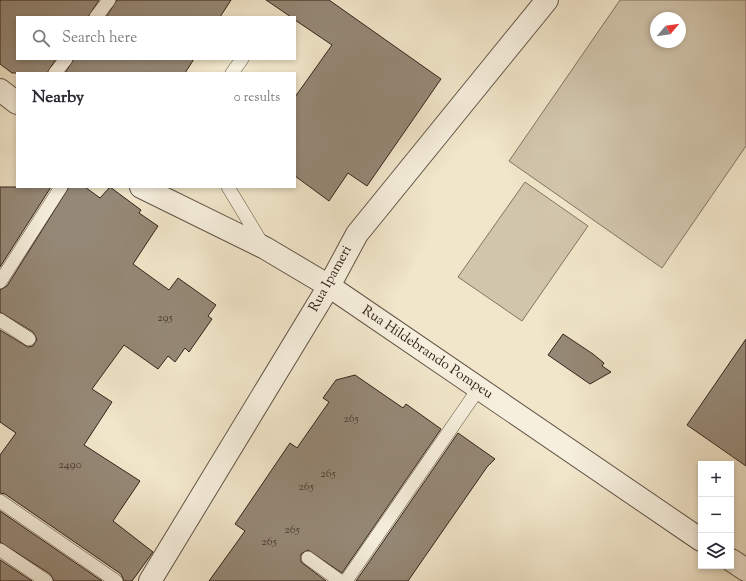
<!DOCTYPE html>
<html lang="en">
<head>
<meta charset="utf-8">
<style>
	:root { --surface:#fff; --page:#f2f2f3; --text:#2b2b33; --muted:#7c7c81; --line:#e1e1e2 }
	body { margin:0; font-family:"Sorts Mill Goudy",serif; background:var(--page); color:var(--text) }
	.controls { position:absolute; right:12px; bottom:12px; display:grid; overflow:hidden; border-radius:0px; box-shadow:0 2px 6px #0003 }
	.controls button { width:36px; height:36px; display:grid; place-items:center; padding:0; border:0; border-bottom:1px solid var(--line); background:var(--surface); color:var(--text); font:20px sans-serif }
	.compass { position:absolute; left:650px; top:12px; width:36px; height:36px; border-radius:50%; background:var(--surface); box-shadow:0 2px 6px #0003; rotate:61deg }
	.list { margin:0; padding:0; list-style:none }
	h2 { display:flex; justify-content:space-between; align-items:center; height:52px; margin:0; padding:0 16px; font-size:17px }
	h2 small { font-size:13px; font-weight:400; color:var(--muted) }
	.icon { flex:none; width:22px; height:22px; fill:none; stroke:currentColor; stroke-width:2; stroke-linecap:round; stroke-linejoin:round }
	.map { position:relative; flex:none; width:746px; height:581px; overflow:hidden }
	.search { position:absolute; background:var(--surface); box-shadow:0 2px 6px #0003; left:16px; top:16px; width:280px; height:44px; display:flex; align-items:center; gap:10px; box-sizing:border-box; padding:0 14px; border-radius:0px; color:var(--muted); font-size:15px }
	.panel { position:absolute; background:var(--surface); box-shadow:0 2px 6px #0003; left:16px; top:72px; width:280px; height:116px; border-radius:0px }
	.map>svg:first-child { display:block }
	.green { fill:#d1c5ac; stroke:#827464; fill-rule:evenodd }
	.building { fill:#958876; stroke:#32231b }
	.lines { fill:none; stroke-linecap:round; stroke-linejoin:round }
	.lane-casing { stroke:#625447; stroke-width:14 }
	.street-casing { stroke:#625447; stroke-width:24 }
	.lane { stroke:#f6efdd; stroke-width:13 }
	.street { stroke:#f6efdd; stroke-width:22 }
	.labels { text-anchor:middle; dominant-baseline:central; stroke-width:4; stroke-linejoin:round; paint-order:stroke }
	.number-label { font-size:12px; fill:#4b3c32 }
	.street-label { font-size:14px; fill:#32231b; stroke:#f6efdd }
</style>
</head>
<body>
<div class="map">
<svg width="746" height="581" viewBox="0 0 746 581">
	<rect width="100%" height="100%" fill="#f1e6ca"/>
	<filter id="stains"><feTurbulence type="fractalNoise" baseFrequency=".005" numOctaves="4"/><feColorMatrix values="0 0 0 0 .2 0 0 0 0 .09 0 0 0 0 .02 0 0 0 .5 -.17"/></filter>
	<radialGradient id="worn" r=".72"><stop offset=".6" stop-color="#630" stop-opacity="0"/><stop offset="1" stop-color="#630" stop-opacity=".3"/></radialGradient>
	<path class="green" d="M 620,0 L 746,0 L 746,146 L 662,268 L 509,161 ZM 656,18 L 680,18 L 680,42 L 656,42 Z
		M 525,182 L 588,226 L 522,321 L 458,277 Z"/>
	<path class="building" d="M 0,0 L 99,0 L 88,17 L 17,17 L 17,59 L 56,59 L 47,73 L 12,73 L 0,64 Z
		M 117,0 L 231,0 L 220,17 L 106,17 Z
		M 266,0 L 329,0 L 441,79 L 367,186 L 348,173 L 329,201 L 295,176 L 295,97 L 332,45 L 295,20 L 295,17 L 291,17 Z
		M 74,59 L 194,59 L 185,73 L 65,73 Z
		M 0,187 L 51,187 L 0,267 Z
		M 69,187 L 85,187 L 100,198 L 110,187 L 141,210 L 139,213 L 158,226 L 133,264 L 169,290 L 178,278 L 216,305 L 208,316 L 212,319 L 189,352 L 185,348 L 175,362 L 168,356 L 158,369 L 124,345 L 92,389 L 112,402 L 84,445 L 140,481 L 113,521 L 153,552 L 132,581 L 124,581 L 121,574 L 5,494 L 0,493 L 0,455 L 16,433 L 0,422 L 0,330 L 28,347 L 33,346 L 37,339 L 33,332 L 0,312 L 0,290 L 7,286 Z
		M 563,334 L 593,354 L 604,363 L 602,366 L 611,372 L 590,384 L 548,355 Z
		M 746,339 L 746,466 L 687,425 Z
		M 355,375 L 403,408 L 406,404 L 441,429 L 342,573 L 308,550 L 301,554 L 301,562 L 326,581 L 209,581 L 245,531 L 235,524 L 290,443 L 297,448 L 329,402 L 323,398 L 336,380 Z
		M 458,433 L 495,459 L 487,467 L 408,581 L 356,581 Z
		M 0,511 L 102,581 L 54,581 L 50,574 L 0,542 Z
		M 0,560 L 32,581 L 0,581 Z"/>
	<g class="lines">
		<g class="lane-casing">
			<path id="lane" d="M 96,17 L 109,0
				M 55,73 L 66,59
				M 232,73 L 242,59
				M 228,187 L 263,245
				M 0,282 L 61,187
				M 0,320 L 29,339
				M 0,501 L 116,581
				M 0,550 L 46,581
				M 308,558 L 340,581
				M 346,581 L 479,388"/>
		</g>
		<g class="street-casing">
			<path id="street" d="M 0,90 L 17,103
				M 141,187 L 265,248 L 329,286 L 701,540
				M 731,560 L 746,570
				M 150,581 L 329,286 L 357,234 L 547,0"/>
		</g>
		<use href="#lane" class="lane"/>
		<use href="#street" class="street"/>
	</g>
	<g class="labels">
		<g class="number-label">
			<text x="165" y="318">295</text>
			<text x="351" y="419">265</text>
			<text x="70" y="465">2490</text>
			<text x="328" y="474">265</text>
			<text x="306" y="487">265</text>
			<text x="292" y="530">265</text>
			<text x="269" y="542">265</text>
		</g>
		<g class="street-label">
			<text transform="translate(331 279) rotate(-61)">Rua Ipameri</text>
			<text transform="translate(427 353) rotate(34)">Rua Hildebrando Pompeu</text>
		</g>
	</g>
	<rect width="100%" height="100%" filter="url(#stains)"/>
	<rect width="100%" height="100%" fill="url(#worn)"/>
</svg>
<div class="controls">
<button>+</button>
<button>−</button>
<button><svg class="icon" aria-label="layers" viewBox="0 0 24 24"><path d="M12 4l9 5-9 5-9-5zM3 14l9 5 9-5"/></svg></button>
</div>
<svg class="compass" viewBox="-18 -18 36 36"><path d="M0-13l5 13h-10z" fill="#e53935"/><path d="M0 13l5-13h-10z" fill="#7c7c81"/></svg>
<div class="search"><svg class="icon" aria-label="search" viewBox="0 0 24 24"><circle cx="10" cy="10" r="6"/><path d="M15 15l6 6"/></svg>Search here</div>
<section class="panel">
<h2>Nearby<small>0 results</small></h2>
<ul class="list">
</ul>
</section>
</div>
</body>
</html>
